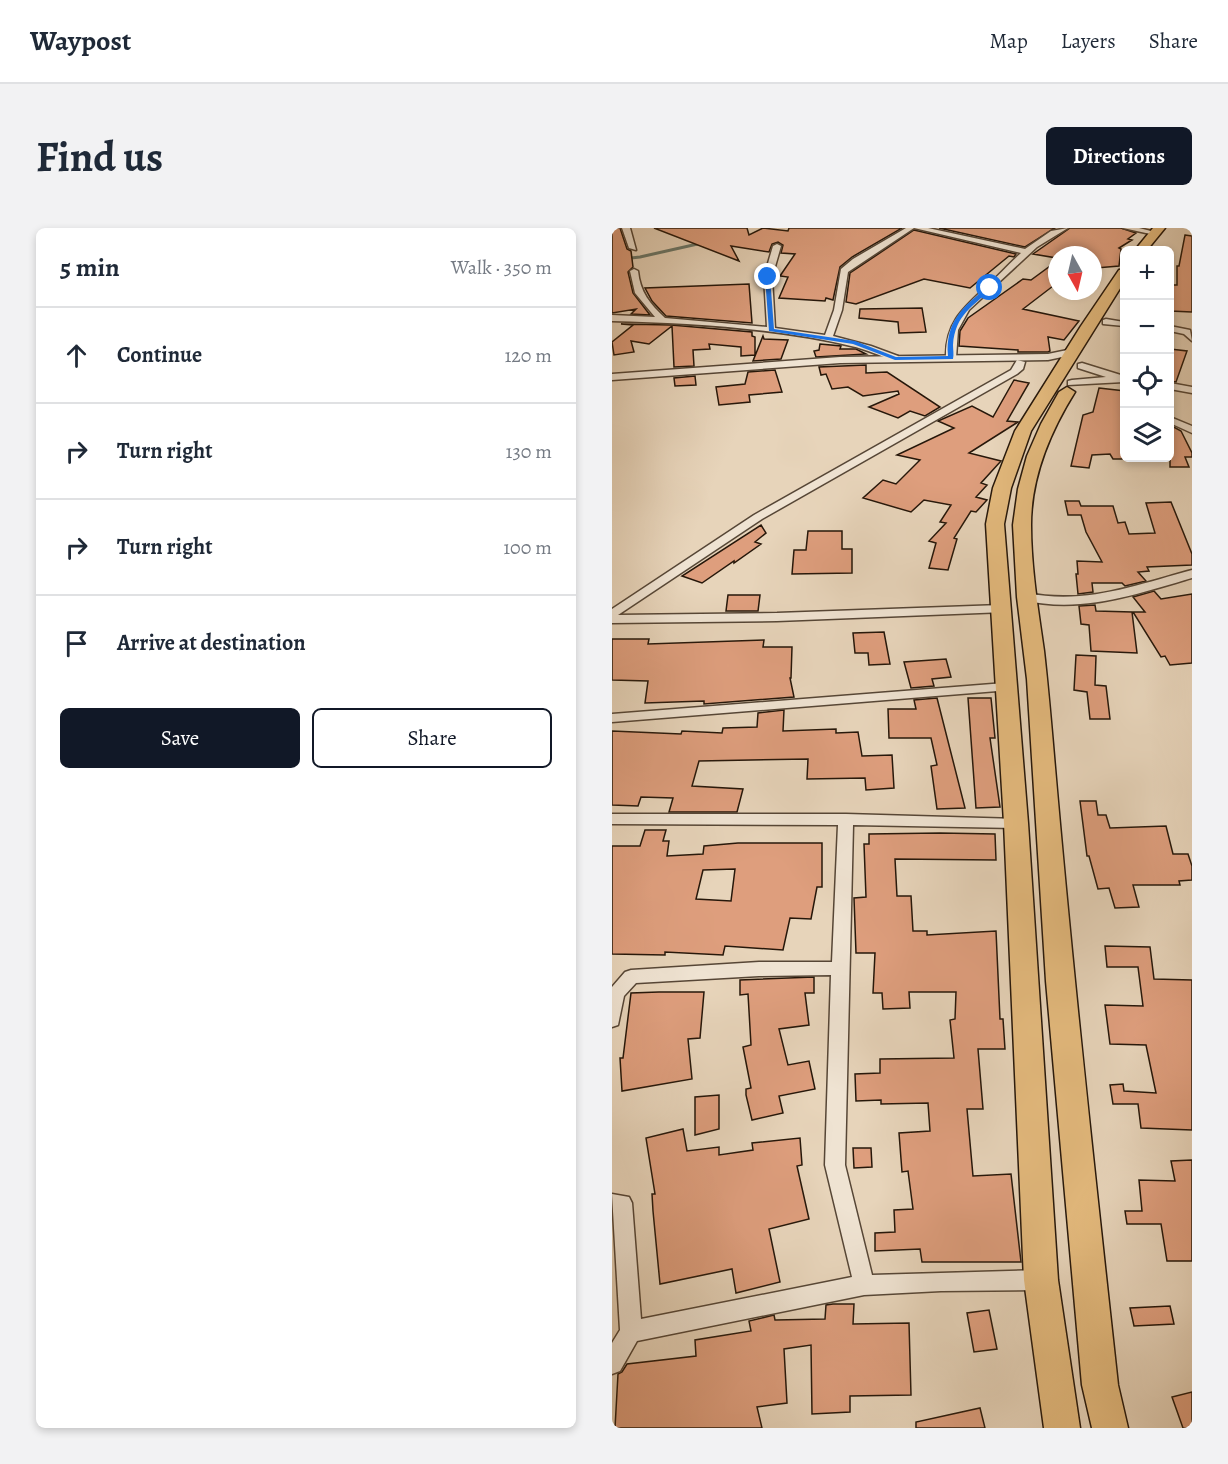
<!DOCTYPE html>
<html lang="en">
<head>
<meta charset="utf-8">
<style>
	:root { --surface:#fff; --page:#f2f2f3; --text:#1f2937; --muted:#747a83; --line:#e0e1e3; --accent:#111827 }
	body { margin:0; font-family:Alegreya,serif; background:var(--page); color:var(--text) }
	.controls { position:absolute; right:18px; top:18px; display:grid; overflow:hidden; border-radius:9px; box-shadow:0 3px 9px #0003 }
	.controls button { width:54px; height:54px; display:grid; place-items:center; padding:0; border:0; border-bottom:2px solid var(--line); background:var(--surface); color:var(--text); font:30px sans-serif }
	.compass { position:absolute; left:436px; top:18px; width:54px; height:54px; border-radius:50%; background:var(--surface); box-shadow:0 3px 9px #0003; rotate:172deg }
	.stop { position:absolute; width:18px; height:18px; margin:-14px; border:4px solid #1a73e8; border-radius:50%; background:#fff }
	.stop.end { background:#1a73e8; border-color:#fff; box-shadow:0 2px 6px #0008 }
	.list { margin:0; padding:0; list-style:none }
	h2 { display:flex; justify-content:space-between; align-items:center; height:78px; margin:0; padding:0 24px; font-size:26px }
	h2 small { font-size:20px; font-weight:400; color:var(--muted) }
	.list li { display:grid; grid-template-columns:39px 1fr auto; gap:18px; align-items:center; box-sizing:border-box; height:96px; padding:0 24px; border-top:2px solid var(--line) }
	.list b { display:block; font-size:22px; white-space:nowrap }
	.list em { font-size:20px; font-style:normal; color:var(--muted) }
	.actions { display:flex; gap:12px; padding:18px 24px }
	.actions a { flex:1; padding:14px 0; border:2px solid var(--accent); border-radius:9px; text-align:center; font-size:21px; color:var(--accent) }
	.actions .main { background:var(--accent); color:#fff }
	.icon { flex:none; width:33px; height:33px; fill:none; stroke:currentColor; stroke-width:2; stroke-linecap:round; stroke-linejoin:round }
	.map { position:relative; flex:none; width:580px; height:1200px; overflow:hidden; border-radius:9px }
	header { display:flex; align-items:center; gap:36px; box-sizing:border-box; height:84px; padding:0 30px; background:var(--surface); border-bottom:2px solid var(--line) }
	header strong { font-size:28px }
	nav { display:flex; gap:33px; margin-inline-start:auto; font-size:21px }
	.intro { display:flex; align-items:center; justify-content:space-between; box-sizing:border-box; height:144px; padding:0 36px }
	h1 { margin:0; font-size:42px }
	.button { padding:15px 27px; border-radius:9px; background:var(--accent); color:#fff; font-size:21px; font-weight:700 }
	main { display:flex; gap:36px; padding:0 36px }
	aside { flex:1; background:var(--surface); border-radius:9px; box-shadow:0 3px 9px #0003 }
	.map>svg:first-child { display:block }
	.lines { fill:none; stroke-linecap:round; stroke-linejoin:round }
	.stream { stroke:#6a786a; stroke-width:3 }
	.building { fill:#de9e7d; stroke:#26170a; stroke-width:1.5; fill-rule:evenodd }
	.minor-casing { stroke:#564636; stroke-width:3 }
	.tertiary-casing { stroke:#564636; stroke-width:3 }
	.trunk-casing { stroke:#26170a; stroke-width:3 }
	.minor { fill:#efe3d2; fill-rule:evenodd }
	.tertiary { fill:#efe3d2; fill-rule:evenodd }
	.trunk { fill:#e4ba7d; fill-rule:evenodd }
	.route { fill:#1a73e8 }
</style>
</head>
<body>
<header>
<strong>Waypost</strong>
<nav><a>Map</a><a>Layers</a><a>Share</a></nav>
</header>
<div class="intro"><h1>Find us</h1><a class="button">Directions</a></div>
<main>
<aside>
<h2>5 min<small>Walk · 350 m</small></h2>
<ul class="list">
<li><svg class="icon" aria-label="ahead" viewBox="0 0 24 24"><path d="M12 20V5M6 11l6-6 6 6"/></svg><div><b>Continue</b></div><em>120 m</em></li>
<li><svg class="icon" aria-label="right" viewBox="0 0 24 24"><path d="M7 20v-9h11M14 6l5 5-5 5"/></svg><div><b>Turn right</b></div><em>130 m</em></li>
<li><svg class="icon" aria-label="right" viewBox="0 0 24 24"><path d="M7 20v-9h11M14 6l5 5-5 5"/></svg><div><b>Turn right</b></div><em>100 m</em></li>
<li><svg class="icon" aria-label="arrive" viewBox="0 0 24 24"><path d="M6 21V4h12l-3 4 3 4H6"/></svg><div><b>Arrive at destination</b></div></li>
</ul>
<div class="actions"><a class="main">Save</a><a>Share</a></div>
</aside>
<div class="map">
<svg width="580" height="1200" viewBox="0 0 580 1200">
	<rect width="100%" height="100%" fill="#e7d4ba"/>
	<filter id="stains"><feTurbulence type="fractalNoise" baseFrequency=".00333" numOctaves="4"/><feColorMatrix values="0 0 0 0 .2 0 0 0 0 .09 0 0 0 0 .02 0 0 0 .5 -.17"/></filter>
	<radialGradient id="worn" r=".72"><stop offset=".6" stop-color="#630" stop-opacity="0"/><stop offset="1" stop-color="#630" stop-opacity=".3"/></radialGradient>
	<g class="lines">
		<path class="stream" d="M 0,32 L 28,29 L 90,15"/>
	</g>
	<path class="building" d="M 0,0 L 8,0 L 15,21 L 19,23 L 21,39 L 16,44 L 21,65 L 38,87 L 19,86 L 24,81 L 0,85 Z
		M 42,0 L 135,0 L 137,7 L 151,0 L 176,3 L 177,0 L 290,0 L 240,29 L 228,39 L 221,72 L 214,70 L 213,73 L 167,70 L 176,49 L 168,48 L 183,26 L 169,25 L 171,17 L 166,14 L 160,16 L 157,24 L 119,18 L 127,33 Z
		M 327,0 L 443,0 L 413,19 Z
		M 458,0 L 509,0 L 524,5 L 516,11 L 520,12 L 507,20 L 509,21 L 507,38 L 484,40 L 481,27 L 445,27 L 445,30 L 421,26 Z
		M 302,2 L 404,26 L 402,29 L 397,28 L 358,60 L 312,51 L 244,76 L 234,74 L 238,45 Z
		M 573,7 L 580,8 L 580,84 L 558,83 L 559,57 L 565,57 L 565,38 L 567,38 Z
		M 445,33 L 445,55 L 411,81 L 467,93 L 452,112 L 436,109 L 438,123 L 436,124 L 406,124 L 406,122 L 347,118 L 348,103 L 356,90 L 411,51 L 419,52 Z
		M 137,56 L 140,95 L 54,88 L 40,73 L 33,60 Z
		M 310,80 L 314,104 L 287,105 L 286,94 L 247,90 L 248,81 Z
		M 9,96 L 59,97 L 140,104 L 140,108 L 143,109 L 143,127 L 129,128 L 129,119 L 97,116 L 98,121 L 81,122 L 82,138 L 62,139 L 60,98 L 37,116 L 19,113 L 22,124 L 2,127 L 0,114 L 21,97 Z
		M 151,108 L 152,111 L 176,112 L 169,131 L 141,133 Z
		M 208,116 L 229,118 L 228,121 L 244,121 L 254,126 L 204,129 L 202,123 L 207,122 Z
		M 558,121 L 575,123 L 564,154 L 558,153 Z
		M 254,137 L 254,145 L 275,144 L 328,179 L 313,188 L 298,183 L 286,190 L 257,179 L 287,166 L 286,163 L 251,168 L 236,159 L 220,161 L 214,146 L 209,147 L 207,139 Z
		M 163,142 L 170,164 L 137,167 L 138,174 L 107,177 L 104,159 L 133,156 L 136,144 Z
		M 83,148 L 84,157 L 63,158 L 62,150 Z
		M 402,152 L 417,155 L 395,193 L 406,194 L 357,225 L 389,233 L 369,255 L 375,257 L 364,269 L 375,272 L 364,284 L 359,283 L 342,310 L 345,311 L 336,342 L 317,340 L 324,315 L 317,313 L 334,295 L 328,294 L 339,277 L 312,272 L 299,284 L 251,270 L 271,252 L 284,256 L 308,232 L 285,227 L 342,200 L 326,193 L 360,178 L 381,189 Z
		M 487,160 L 513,163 L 513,231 L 501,231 L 498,226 L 480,227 L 477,240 L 459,238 L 471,187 L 481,184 Z
		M 558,197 L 569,203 L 580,225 L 580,229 L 573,229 L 577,239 L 558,239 Z
		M 453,273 L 467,273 L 469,278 L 501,278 L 506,295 L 513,294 L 517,306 L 543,305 L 534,275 L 559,274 L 580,326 L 580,337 L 535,339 L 537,343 L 526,344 L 534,353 L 513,358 L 510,355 L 480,355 L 481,364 L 466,366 L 464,346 L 466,346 L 465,333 L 490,334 L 474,304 L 469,287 L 456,287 Z
		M 149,297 L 154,305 L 143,314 L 149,316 L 122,335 L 122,333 L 90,355 L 70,348 Z
		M 196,303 L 230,303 L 230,321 L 240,321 L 240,345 L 180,346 L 182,322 L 194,322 Z
		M 542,363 L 549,371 L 580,366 L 580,435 L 558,437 L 553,428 L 549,429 L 521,384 L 533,384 L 521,369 Z
		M 116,367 L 148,367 L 146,383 L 114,383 Z
		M 483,377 L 484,383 L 520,384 L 525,425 L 479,423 L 477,397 L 469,396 L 467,378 Z
		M 272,404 L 278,436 L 257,437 L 256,425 L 243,425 L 241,405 Z
		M 0,411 L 37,411 L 36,416 L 152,412 L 151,419 L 180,419 L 179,450 L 178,450 L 182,469 L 92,476 L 92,473 L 33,475 L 36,453 L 0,452 Z
		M 464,427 L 484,428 L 483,457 L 494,458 L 498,491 L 478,491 L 475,464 L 462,462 Z
		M 334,431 L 339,449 L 320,451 L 322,458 L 299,460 L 292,434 Z
		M 325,470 L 353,580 L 325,581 L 319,538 L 325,537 L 319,510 L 277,510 L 276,481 L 304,481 L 302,472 Z
		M 356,470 L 379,470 L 383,510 L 378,510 L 388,579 L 364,580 Z
		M 172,482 L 171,503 L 224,501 L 224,505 L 246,504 L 250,528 L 280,527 L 282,560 L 254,562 L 253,550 L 195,551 L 196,531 L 87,533 L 80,558 L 131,561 L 125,584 L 57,584 L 61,570 L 29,569 L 26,578 L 0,577 L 0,503 L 69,506 L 70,503 L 110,505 L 111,500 L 145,499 L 146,485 Z
		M 468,573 L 484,573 L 486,587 L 494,587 L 498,600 L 554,598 L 561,626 L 576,626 L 580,638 L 580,652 L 567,653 L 568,657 L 521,657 L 527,679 L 503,680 L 497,660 L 486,661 L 477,628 L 475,628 Z
		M 33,602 L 54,602 L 51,613 L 57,613 L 55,628 L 91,626 L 92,618 L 126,615 L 210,615 L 210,659 L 205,659 L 199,691 L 178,690 L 171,722 L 113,718 L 111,727 L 53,724 L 53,727 L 0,726 L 0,618 L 28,618 ZM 123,641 L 119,673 L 84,671 L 91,642 Z
		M 328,605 L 383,606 L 384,632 L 283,631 L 285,668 L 299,668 L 301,703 L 315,703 L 315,707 L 384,703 L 388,791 L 391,791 L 393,821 L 366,821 L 371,881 L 355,881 L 361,948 L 399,946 L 409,1034 L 310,1034 L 308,1021 L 263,1023 L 263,1005 L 283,1004 L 282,982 L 301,981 L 296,943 L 290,944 L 287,905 L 318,903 L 316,875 L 269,876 L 269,872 L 244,873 L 243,846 L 268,845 L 268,831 L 342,830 L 338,792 L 343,791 L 344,764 L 297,764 L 298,780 L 271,781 L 270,765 L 261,765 L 263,725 L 244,725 L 242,670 L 254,669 L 252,616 L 257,616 L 257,606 Z
		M 493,718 L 538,719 L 542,751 L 580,752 L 580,902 L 529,900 L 526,876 L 501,876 L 498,857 L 511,856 L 512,863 L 544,865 L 534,817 L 498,816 L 493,777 L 531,778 L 526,739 L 495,739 Z
		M 202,749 L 202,765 L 193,765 L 197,797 L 167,801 L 176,837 L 197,833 L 203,861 L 167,868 L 171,885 L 140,892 L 134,867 L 134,861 L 139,860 L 131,819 L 139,817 L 136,766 L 128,767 L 128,752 Z
		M 47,764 L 92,764 L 88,810 L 76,811 L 80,851 L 10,863 L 8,830 L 11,830 L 19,765 Z
		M 107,867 L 107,901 L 83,907 L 83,869 Z
		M 71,901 L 75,923 L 107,919 L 107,927 L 141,922 L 140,915 L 188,910 L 190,937 L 185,938 L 197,991 L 157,1001 L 168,1054 L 124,1065 L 120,1041 L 48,1056 L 41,983 L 40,966 L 43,966 L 34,910 Z
		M 241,920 L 259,920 L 260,939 L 242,940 Z
		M 580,932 L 580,1033 L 555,1033 L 549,996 L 515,996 L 513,983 L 530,983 L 527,952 L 563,953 L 559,933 Z
		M 221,1076 L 242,1076 L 241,1096 L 297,1095 L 299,1167 L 238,1168 L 238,1184 L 200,1186 L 199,1117 L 172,1121 L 175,1175 L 145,1179 L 150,1200 L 3,1200 L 6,1146 L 10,1144 L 15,1136 L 84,1128 L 83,1112 L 139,1103 L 137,1093 L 162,1087 L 163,1092 L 213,1091 L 214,1077 Z
		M 558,1078 L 562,1096 L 522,1098 L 518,1080 Z
		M 377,1082 L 385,1121 L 362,1124 L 355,1085 Z
		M 580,1164 L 580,1200 L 571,1200 L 560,1169 Z
		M 368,1180 L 373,1200 L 304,1200 L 304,1194 Z"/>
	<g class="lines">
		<g class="minor-casing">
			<path id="minor" d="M 10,0 L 18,0 L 24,22 L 17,20 Z
				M 294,0 L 316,0 L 413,21 L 439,3 L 456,0 L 425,19 L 357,82 L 346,102 L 344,130 L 339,133 L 334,130 C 333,95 351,80 374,59 C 386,48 397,36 409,25 L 302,0 L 236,44 L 230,82 L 221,108 L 259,118 L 286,128 L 286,132 L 283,133 C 268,128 254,121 239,118 C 166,100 76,95 0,93 L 0,87 L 43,89 L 23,65 L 18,43 L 22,41 L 26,43 C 28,64 38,76 53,90 L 155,99 L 152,49 L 161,18 L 165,16 L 169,18 L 160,49 L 163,100 L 213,107 L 222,82 L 229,41 L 241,31 Z
				M 511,0 L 527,0 L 547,5 L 543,7 Z
				M 494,91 L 512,94 L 512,98 L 491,96 L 491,92 Z
				M 558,98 L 578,102 L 580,113 L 572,106 L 558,103 Z
				M 405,132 L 413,134 L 411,141 L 405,146 L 150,291 L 6,387 L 165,385 L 389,377 L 393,378 L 393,384 L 165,393 L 0,395 L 0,381 L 142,287 L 399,142 Z
				M 558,189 L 580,198 L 580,205 L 558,195 Z
				M 580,342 L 580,350 C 525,366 469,386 411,372 L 409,369 L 415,365 C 473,377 524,357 580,342 Z
				M 393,455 L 400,459 L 398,462 L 0,494 L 0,486 Z
				M 0,586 L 234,586 L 409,591 L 411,595 L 404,600 L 241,597 L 233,937 L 260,1047 L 429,1042 L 436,1045 L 439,1052 L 436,1059 L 429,1062 L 329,1063 L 252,1067 L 25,1113 L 8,1143 L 0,1146 L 0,1115 L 8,1102 L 0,966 L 17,969 L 20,975 L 29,1091 L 240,1049 L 213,937 L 219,747 L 147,748 L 24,755 L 12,768 L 6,797 L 0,799 L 0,759 L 13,744 L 19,742 L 147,734 L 220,734 L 226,597 L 0,596 Z"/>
		</g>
		<g class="tertiary-casing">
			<path id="tertiary" d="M 460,121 L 464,122 L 464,126 L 436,132 L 228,135 L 0,152 L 0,146 L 228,129 L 436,126 Z
				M 470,135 L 512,148 L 512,154 L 456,157 L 456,153 L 460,152 L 494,149 L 466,140 L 466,136 Z
				M 558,155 L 580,159 L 580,165 L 558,161 Z"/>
		</g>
		<g class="trunk-casing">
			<path id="trunk" d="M 541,0 L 553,0 L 535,22 L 523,22 Z
				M 512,41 L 512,54 L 419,203 L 399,260 L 392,296 L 416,595 L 446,1052 L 468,1200 L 432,1200 L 412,1052 L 392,595 L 374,296 L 381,260 L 403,203 L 469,98 L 507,42 Z
				M 455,159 L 463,164 C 438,204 419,249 419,297 C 419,339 426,381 432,423 C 436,458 439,493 442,528 C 460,738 483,948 506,1157 L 516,1200 L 480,1200 L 470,1157 L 434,753 L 415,451 L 405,369 L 401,297 L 406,261 L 415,228 L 429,196 L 447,164 Z"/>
		</g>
		<use href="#minor" class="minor"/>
		<use href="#tertiary" class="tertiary"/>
		<use href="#trunk" class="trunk"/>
	</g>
	<path class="route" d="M 156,47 L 158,49 L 162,101 L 243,113 L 284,129 L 336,128 C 333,94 351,78 376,59 L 381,60 C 361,78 343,87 341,117 C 341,122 342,126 341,131 L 283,132 L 241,116 L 157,103 L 153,49 Z"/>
	<rect width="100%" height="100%" filter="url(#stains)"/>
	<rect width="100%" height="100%" fill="url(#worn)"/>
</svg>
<div class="controls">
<button>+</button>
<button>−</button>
<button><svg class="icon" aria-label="locate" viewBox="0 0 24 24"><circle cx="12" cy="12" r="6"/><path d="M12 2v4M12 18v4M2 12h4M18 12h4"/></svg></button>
<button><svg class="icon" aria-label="layers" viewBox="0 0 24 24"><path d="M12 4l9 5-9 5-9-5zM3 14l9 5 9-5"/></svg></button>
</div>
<svg class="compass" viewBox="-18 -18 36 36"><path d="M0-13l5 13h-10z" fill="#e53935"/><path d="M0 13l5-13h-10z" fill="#747a83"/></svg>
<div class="stop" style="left:378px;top:60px"></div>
<div class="stop end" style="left:156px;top:49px"></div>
</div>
</main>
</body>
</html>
